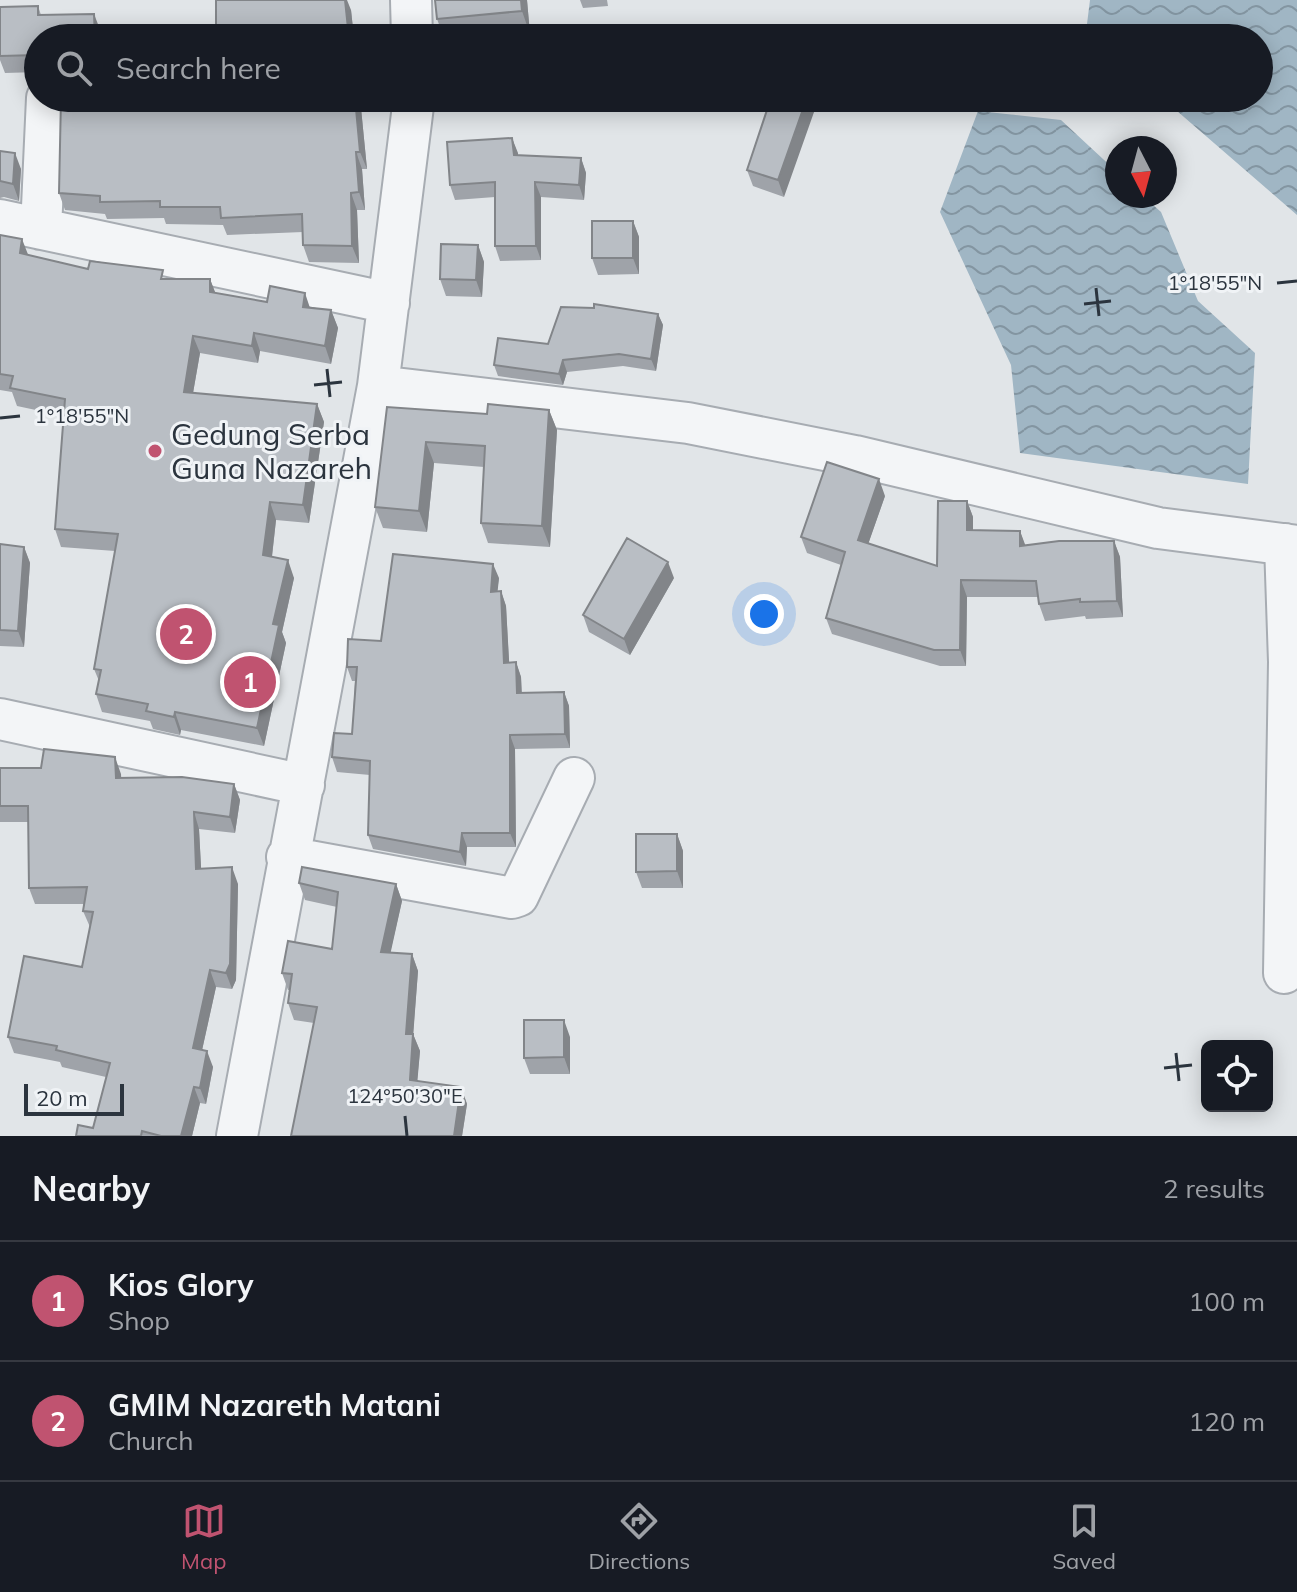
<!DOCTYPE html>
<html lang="en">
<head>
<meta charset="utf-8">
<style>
	:root { --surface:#171b24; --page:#242831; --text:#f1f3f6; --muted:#9ea1a6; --line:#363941; --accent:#c05370 }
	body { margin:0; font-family:Mulish,sans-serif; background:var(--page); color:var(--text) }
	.controls { position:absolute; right:24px; bottom:24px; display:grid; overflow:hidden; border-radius:12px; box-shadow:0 4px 20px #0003 }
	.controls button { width:72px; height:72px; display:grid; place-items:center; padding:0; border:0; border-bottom:2px solid var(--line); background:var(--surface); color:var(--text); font:40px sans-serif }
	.compass { position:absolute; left:1105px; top:136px; width:72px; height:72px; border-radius:50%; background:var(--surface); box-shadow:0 4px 20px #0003; rotate:174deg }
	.scale { position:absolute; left:24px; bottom:20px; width:100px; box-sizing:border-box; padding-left:8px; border:4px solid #2b343e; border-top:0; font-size:22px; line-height:28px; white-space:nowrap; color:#2b343e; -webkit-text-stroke:6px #f0f3f6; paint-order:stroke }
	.you { position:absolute; left:764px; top:614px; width:28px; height:28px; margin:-20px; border:6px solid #fff; border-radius:50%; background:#1a73e8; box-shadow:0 0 0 12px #1a73e833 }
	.badge { display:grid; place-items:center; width:52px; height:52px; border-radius:50%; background:var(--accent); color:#fff; font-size:26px; font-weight:700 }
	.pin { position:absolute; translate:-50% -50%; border:4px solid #fff; box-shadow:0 2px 8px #0006 }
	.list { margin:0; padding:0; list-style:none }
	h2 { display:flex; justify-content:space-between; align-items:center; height:104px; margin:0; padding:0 32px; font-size:34px }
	h2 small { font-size:26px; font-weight:400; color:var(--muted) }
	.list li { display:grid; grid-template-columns:52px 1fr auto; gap:24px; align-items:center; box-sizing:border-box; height:120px; padding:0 32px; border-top:2px solid var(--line) }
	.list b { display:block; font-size:30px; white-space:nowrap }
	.list p { margin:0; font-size:26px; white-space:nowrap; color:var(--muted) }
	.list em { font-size:26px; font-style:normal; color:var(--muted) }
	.icon { flex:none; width:44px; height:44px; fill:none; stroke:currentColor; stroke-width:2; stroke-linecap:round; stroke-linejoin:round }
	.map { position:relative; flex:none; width:1297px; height:1136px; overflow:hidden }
	.search { position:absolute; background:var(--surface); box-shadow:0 4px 20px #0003; left:24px; right:24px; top:24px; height:88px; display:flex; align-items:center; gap:20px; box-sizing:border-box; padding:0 28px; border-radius:44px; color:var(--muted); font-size:30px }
	.sheet { height:344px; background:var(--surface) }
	nav { display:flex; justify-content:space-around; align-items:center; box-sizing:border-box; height:112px; border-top:2px solid var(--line); background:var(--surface); font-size:22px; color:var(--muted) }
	nav a { display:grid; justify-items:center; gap:4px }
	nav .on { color:var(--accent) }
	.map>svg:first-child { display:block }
	.water { fill:url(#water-waves) }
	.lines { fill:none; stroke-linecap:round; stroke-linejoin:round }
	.minor-casing { stroke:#a7acb2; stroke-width:44 }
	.minor { stroke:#f3f5f7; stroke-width:40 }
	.wall { fill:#9fa3a9 }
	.shaded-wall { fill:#828589 }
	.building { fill:#b9bec4; stroke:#828589; stroke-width:2 }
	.ticks { fill:none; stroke:#2b343e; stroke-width:3 }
	.poi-dot { fill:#c05370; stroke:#f0f3f6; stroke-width:3 }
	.labels { text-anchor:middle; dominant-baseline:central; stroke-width:6; stroke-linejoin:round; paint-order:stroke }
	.poi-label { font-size:30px; fill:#2b343e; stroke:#f0f3f6; text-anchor:start }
	.ticks-label { font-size:20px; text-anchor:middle; fill:#2b343e; stroke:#f0f3f6; stroke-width:6; stroke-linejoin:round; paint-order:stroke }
</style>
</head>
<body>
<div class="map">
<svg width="1297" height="1136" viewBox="0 0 1297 1136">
	<defs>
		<pattern id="water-waves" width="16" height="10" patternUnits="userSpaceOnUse" patternTransform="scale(2)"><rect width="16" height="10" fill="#a0b6c4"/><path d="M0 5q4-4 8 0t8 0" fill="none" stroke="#8395a1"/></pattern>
	</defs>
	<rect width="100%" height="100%" fill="#e1e5e8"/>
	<path class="water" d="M 1090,0 L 1297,0 L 1297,215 L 1162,98 L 1259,98 L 1259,38 L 1094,38 L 1086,32 Z
		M 978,111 L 1061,120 L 1117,172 L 1117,196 L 1143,196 L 1161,212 L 1198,301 L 1255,353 L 1248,484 L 1020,453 L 1011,365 L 940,212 Z"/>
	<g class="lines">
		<g class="minor-casing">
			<path id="minor" d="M 411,0 L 412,38
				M 0,220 L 389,303
				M 41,229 L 47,98
				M 378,386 L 688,423 L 855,456 L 1158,528 L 1297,546
				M 0,719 L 304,785
				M 287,857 L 512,898 L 518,896 L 574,778
				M 1284,973 L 1289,662 L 1285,544
				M 237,1136 L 378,386 L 414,98"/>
		</g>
		<use href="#minor" class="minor"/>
	</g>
	<path class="wall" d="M 435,0 L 527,0 L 530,34 L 488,38 L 444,38 L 437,19 Z
		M 580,0 L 607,0 L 608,6 L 583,8 Z
		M 38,6 L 41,15 L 101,32 L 38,38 L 38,72 L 5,73 L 0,60 L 0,7 Z
		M 351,10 L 354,38 L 220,38 L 216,27 Z
		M 61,98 L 360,98 L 367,169 L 362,169 L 365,210 L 357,210 L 359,263 L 309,262 L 303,245 L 303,232 L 227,235 L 223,225 L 166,224 L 164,218 L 107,219 L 105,214 L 65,210 L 59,193 Z
		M 771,98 L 784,197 L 753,186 L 747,170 Z
		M 512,138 L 518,155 L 581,158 L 586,173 L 584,200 L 541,197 L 541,260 L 500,261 L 495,246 L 495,197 L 455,200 L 450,185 Z
		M 0,151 L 21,169 L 19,201 L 4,197 L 0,198 Z
		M 633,221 L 639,237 L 639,274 L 598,275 L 592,258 Z
		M 0,235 L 28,255 L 88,269 L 166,279 L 210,279 L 215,293 L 267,302 L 331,310 L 338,328 L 331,364 L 260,351 L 258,363 L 200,353 L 193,393 L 317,404 L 324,422 L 309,523 L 276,520 L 272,557 L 294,578 L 282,632 L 286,643 L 264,746 L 181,730 L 180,735 L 153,729 L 150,721 L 102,712 L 96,694 L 99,681 L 94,669 L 115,551 L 61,547 L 55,529 L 64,416 L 17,406 L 12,392 L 0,390 Z
		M 478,245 L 484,262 L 482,297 L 446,296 L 440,279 Z
		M 658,314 L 663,325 L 656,371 L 623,366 L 567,372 L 563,385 L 498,376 L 494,365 L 548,344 Z
		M 387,407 L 487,414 L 549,410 L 557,430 L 550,547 L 488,543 L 481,523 L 484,467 L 434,463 L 427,532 L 383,528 L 375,507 Z
		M 885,496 L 868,544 L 937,566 L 967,501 L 973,517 L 973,530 L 1020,531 L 1025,546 L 1114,541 L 1120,557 L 1123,617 L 1086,619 L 1085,616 L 1045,621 L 1039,604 L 1038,597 L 967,597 L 966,666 L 940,666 L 832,634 L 826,618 L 841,565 L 807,553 L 801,537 Z
		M 0,544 L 24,547 L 30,563 L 24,647 L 0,646 Z
		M 499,578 L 497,591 L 501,591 L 506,606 L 509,663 L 516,662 L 521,677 L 522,693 L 564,692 L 569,706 L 570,748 L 515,749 L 516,847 L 467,847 L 466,866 L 373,849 L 368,835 L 370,775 L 337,772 L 332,757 L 352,734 L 355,681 L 352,681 L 347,667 L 381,641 Z
		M 674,578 L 630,655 L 589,632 L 583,615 Z
		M 0,768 L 121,774 L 121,778 L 234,784 L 240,800 L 235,833 L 199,829 L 201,868 L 238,884 L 236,980 L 232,989 L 216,987 L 202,1050 L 213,1067 L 206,1104 L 200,1103 L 192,1136 L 76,1136 L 93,1128 L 106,1077 L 62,1067 L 60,1062 L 14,1053 L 8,1037 L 82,967 L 90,927 L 83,911 L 84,904 L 35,904 L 29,888 L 28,822 L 0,822 Z
		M 677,834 L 683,851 L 683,888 L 642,888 L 636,872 Z
		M 299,883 L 396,884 L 402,901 L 390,953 L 412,954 L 418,971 L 413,1034 L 420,1051 L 417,1081 L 461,1087 L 467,1104 L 462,1136 L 291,1136 L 314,1023 L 294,1020 L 288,1003 L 290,990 L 288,990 L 282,973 L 332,949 L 337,907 L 305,900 Z
		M 570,1037 L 570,1074 L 530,1074 L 524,1058 Z"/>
	<path class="shaded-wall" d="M 345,0 L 347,0 L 351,10 L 354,38 L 349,38 Z
		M 521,0 L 527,0 L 530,34 L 522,11 Z
		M 94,14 L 101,32 L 101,38 L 95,38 Z
		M 355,98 L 360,98 L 367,169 L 360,152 Z
		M 807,98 L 819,98 L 784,197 L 778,180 Z
		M 512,138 L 518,153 L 519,170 L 514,155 Z
		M 356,152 L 362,169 L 365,210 L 359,192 Z
		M 15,153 L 21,169 L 19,201 L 13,184 Z
		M 581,158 L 586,173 L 584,200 L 579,185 Z
		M 535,182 L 541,197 L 541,260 L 536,246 Z
		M 351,193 L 357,210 L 359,263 L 352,246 Z
		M 633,221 L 639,237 L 639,274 L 633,258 Z
		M 22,239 L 29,257 L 20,253 Z
		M 478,245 L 484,262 L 482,297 L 476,280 Z
		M 210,279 L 217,297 L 210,292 Z
		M 305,293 L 311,311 L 303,307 Z
		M 331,310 L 338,328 L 331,364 L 325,346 Z
		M 658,314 L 663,325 L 656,371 L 651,359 Z
		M 254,333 L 260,351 L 258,363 L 252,346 Z
		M 193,336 L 200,353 L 190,410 L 184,392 Z
		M 563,360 L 567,372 L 563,385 L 559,374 Z
		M 317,404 L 324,422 L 309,523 L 303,505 Z
		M 549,410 L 557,430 L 550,547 L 542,526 Z
		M 426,442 L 434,463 L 427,532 L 419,511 Z
		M 879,479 L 885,496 L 864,556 L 858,540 Z
		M 967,501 L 973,517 L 973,546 L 967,530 Z
		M 270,502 L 276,520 L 270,573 L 263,555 Z
		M 1020,531 L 1026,547 L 1020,546 Z
		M 1114,541 L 1120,557 L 1123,617 L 1117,601 Z
		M 24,547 L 30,563 L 24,647 L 18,631 Z
		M 288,560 L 294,578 L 282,632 L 286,643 L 264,746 L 257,728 L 273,624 Z
		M 668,562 L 674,578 L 630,655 L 624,639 Z
		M 493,564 L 499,578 L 496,606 L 491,592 Z
		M 961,580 L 967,597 L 966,666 L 960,650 Z
		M 501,591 L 506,606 L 510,677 L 504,663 Z
		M 516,662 L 521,677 L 522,707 L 517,693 Z
		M 564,692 L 569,706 L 570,748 L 565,734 Z
		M 175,712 L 181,730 L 180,735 L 174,717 Z
		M 510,735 L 515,749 L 516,847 L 510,833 Z
		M 115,757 L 121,774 L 122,795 L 116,778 Z
		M 234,784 L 240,800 L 235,833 L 230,817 Z
		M 194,812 L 199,829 L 202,885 L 196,869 Z
		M 462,833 L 467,847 L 466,866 L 460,852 Z
		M 677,834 L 683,851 L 683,888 L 677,871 Z
		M 232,867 L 238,884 L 236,980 L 232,989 L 226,973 Z
		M 396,884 L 402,901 L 387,969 L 381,952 Z
		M 412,954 L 418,971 L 412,1051 L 406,1034 Z
		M 210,970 L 216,987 L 199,1064 L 193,1048 Z
		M 564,1020 L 570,1037 L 570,1074 L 564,1057 Z
		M 413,1034 L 420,1051 L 416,1097 L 410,1080 Z
		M 207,1051 L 213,1067 L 206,1104 L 200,1088 Z
		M 194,1087 L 200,1103 L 192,1136 L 181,1136 Z
		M 461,1087 L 467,1104 L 462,1136 L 454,1136 Z"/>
	<path class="building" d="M 216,0 L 345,0 L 349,38 L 273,38 L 272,27 L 216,27 Z
		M 435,0 L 521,0 L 522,11 L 437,19 Z
		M 38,6 L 38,15 L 94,14 L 95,38 L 38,38 L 38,55 L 0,56 L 0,7 Z
		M 61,98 L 355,98 L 360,152 L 356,152 L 359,192 L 351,193 L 352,246 L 303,245 L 302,214 L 221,218 L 220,207 L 160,207 L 160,201 L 100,202 L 100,196 L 59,193 Z
		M 771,98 L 807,98 L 778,180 L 747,170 Z
		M 512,138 L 514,155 L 581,158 L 579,185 L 535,182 L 536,246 L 495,246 L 495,182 L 450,185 L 447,142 Z
		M 0,151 L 15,153 L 13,184 L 0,181 Z
		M 592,221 L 633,221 L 633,258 L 592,258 Z
		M 0,235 L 22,239 L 20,253 L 88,269 L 90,261 L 163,270 L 161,279 L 210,279 L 210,292 L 267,302 L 270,286 L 305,293 L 303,307 L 331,310 L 325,346 L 254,333 L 252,346 L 193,336 L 184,392 L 317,404 L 303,505 L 270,502 L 263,555 L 288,560 L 273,624 L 279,625 L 257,728 L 175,712 L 174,717 L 146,711 L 148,704 L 96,694 L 101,670 L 94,669 L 118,534 L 55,529 L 65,399 L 10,388 L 13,376 L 0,374 Z
		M 441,244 L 478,245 L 476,280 L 440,279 Z
		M 594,304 L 658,314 L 651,359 L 619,354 L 563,360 L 559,374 L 494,365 L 498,338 L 548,344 L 561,307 L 594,308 Z
		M 488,404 L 549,410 L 542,526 L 481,523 L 485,446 L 426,442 L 419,511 L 375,507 L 387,407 L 487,414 Z
		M 827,462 L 879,479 L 858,540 L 937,566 L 938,501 L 967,501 L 967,530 L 1020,531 L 1020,546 L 1059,541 L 1114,541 L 1117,601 L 1080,602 L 1080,599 L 1039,604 L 1036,581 L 961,580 L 960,650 L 934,650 L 826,618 L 845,552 L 801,537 Z
		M 627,538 L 668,562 L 624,639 L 583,615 Z
		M 0,544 L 24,547 L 18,631 L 0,630 Z
		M 393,554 L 493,564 L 491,592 L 501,591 L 504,663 L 516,662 L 517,693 L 564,692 L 565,734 L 510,735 L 510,833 L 462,833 L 460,852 L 368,835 L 370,761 L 332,757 L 334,733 L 352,734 L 357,667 L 347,667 L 348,639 L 381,641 Z
		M 44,749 L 115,757 L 116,778 L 182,777 L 234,784 L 230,817 L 194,812 L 196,869 L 232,867 L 230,964 L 226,973 L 210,970 L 193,1048 L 207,1051 L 200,1088 L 194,1087 L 181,1136 L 161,1136 L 142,1131 L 141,1136 L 76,1136 L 78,1125 L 93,1128 L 110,1063 L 56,1050 L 57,1046 L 8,1037 L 24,956 L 82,967 L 93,912 L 83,911 L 87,887 L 29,888 L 28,806 L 0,806 L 0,768 L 41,768 Z
		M 636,834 L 677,834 L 677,871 L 636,872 Z
		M 302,867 L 396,884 L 381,952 L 412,954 L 406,1034 L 413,1034 L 410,1080 L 461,1087 L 454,1136 L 291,1136 L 317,1007 L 288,1003 L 292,974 L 282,973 L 288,941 L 332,949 L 338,892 L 299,883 Z
		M 524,1020 L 564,1020 L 564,1057 L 524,1058 Z"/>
	<path class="ticks" d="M 1277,283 L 1297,281M 1096,288 L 1099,316M 1084,304 L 1111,301M 327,369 L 330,397M 314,385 L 342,382M 0,418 L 20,416M 1176,1053 L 1179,1081M 1164,1068 L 1192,1065M 405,1116 L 407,1136"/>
	<circle class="poi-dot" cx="155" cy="451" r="8"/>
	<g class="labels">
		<g class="poi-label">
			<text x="171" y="434">Gedung Serba<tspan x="171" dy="34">Guna Nazareh</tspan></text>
		</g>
	</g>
	<g class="ticks-label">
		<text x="1215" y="290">1°18'55"N</text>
		<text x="82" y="423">1°18'55"N</text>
		<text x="405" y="1103">124°50'30"E</text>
	</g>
</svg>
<div class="controls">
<button><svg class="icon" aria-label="locate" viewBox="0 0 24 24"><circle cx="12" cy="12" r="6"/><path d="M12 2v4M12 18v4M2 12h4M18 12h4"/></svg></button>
</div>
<svg class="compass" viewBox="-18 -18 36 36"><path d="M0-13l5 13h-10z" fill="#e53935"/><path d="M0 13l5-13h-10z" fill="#9ea1a6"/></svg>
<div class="scale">20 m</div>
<div class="you"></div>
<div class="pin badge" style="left:250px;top:682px">1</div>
<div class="pin badge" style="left:186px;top:634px">2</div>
<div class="search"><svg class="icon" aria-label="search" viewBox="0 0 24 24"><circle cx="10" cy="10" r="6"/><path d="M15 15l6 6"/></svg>Search here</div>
</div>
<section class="sheet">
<h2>Nearby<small>2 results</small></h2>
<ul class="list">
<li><span class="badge">1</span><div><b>Kios Glory</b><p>Shop</p></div><em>100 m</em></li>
<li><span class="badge">2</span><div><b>GMIM Nazareth Matani</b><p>Church</p></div><em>120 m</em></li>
</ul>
</section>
<nav>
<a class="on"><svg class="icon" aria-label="map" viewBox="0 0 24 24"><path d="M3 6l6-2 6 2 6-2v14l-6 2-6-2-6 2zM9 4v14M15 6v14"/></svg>Map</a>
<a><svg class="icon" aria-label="directions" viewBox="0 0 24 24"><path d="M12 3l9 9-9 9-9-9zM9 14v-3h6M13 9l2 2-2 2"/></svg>Directions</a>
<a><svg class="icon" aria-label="saved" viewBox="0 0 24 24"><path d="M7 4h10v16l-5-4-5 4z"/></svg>Saved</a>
</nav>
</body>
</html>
